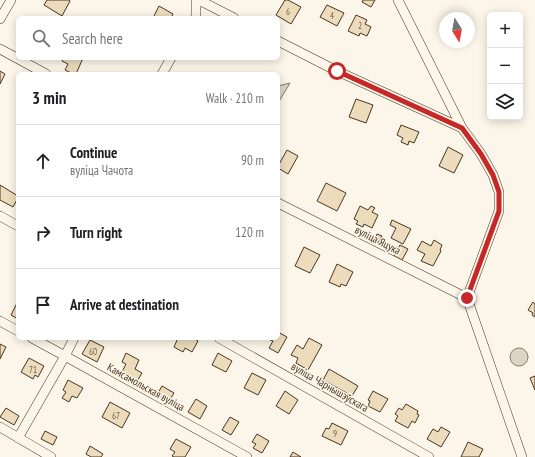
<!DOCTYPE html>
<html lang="en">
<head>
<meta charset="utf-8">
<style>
	:root { --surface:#fff; --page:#f6f6f6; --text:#202124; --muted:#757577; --line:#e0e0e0 }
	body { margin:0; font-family:"PT Sans Narrow",sans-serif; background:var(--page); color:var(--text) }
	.controls { position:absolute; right:12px; top:12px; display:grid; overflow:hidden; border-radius:6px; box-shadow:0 2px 10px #0003 }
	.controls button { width:36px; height:36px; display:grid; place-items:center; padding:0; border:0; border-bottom:1px solid var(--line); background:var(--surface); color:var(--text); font:20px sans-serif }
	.compass { position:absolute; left:439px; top:12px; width:36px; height:36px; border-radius:50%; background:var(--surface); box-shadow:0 2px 10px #0003; rotate:169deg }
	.stop { position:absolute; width:12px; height:12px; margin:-9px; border:3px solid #c62828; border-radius:50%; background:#fff }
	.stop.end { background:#c62828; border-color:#fff; box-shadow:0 1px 4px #0008 }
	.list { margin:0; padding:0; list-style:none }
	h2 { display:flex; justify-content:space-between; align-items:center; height:52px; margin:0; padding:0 16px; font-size:17px }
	h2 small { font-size:13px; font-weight:400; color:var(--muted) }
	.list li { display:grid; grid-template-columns:26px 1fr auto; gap:12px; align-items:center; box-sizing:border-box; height:72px; padding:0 16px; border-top:1px solid var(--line) }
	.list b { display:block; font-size:15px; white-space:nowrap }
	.list p { margin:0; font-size:13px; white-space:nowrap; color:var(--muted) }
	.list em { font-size:13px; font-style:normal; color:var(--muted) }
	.icon { flex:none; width:22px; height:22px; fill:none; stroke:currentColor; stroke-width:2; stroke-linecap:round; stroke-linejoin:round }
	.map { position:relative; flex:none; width:535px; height:457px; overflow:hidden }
	.search { position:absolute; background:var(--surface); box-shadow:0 2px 10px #0003; left:16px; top:16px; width:264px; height:44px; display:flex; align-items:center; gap:10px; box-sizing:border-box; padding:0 14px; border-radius:6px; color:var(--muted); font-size:15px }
	.panel { position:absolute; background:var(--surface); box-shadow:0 2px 10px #0003; left:16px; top:72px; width:264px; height:268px; border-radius:6px }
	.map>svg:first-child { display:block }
	.water { fill:#dcd4c6; stroke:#887966 }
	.building { fill:#ecdcbc; stroke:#4a3520 }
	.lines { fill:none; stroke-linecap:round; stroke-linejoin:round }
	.minor-casing { stroke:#4a3520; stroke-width:10 }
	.minor { stroke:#fbf6e9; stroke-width:9 }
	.route { stroke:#c62828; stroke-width:5 }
	.labels { text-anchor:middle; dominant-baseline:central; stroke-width:3; stroke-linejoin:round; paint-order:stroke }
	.number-label { font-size:9px; fill:#725f47 }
	.street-label { font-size:11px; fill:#4a3520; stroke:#fbf6e9 }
</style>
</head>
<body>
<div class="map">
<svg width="535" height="457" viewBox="0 0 535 457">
	<rect width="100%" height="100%" fill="#fbf6e9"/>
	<path class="water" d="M 290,83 L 278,103 L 278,86 Z
		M510 357a9 9 0 1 1 18 0a9 9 0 1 1-18 0Z"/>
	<path class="building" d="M 47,0 L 69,0 L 70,1 L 62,16 L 44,5 Z
		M 285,0 L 288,0 L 301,7 L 291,24 L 276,15 Z
		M 363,0 L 375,0 L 371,7 L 362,2 Z
		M 327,5 L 344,13 L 337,26 L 320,17 Z
		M 159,6 L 173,14 L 171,18 L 153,18 Z
		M 356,15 L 367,20 L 365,24 L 371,27 L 367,36 L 360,33 L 359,36 L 348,31 Z
		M 63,58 L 83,58 L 76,74 L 73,74 L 65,70 L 68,64 L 62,61 Z
		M 0,71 L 5,74 L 0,84 Z
		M 356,99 L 373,105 L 366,123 L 349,117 Z
		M 401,125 L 419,132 L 414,143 L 409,141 L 408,145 L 401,142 L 403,138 L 397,135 Z
		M 448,147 L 463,155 L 454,173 L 439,166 Z
		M 287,150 L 298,156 L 288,174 L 278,168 L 278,166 Z
		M 326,183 L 346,193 L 337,211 L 317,201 Z
		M 0,185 L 18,196 L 18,198 L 13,207 L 0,200 Z
		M 360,206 L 368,210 L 371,206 L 375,208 L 372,212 L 378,215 L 372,228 L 364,224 L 363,227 L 356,224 L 358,221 L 354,219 Z
		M 392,220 L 411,229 L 403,244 L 391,238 L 396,228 L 390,225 Z
		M 377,234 L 382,236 L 378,243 L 374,241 Z
		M 434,240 L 442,245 L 440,250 L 441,251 L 433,266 L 421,261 L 425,254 L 417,250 L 422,241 L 431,246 Z
		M 400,245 L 408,249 L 402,260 L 394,256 Z
		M 304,247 L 320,255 L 310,273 L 295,266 Z
		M 337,264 L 353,272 L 346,286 L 341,284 L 340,287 L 329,282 Z
		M 18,301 L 18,319 L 11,315 Z
		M 533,302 L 535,304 L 535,317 L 532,315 L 533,313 L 528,310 Z
		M 278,332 L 287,337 L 278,353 L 269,348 L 273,341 L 268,339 L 278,338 Z
		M 178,338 L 193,338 L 198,341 L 192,352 L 185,348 L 183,352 L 174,347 Z
		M 309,338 L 322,345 L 308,370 L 296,363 L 298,358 L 291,355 L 297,345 L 303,349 Z
		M 90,340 L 104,347 L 97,362 L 82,354 Z
		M 0,344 L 6,347 L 0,359 Z
		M 126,353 L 139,360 L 135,369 L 142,373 L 136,383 L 131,380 L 129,383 L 123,379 L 125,376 L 121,374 L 126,364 L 122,362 Z
		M 218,353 L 232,361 L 226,372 L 212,365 Z
		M 29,358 L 44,366 L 38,377 L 35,375 L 33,379 L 21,372 Z
		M 329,369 L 358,386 L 352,396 L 323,380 Z
		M 252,373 L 266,380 L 258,395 L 244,388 Z
		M 535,376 L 535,390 L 530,378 Z
		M 68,380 L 83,388 L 77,398 L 72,396 L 69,402 L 62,398 L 66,392 L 63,390 Z
		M 162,386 L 174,393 L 169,401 L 157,395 Z
		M 285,391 L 298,400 L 289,414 L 276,406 Z
		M 373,391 L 388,399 L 380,412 L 368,406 L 370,401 L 368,400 Z
		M 196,399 L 207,406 L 200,419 L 188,412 Z
		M 110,402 L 130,413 L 122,428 L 102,417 Z
		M 406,404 L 418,411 L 417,414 L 419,415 L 415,423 L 412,421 L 408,428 L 395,421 L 398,416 L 395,414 L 399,408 L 402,410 Z
		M 6,408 L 19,416 L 14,425 L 0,417 Z
		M 230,417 L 239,422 L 231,435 L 222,430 Z
		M 332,423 L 348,431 L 341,445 L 322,436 L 326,428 L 329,429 Z
		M 441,427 L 450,432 L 441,447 L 427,439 L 433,429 L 438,432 Z
		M 45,431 L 57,437 L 53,445 L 41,439 Z
		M 257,434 L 269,441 L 262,453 L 253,448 L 256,444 L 252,442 Z
		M 176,439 L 191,447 L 185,457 L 174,457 L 172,456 L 175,452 L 170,449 Z
		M 468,442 L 483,449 L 479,457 L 461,457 Z
		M 90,446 L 103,454 L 101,457 L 91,457 L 86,454 Z
		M 293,452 L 301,457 L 290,457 Z"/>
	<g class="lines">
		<g class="minor-casing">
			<path id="minor" d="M 199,0 L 234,18
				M 398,0 L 462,128 L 481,154 L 493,175 L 499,192 L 499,211 L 467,298
				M 195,18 L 196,17 L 196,0
				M 0,19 L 11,0
				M 278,41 L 337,71 L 462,128
				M 0,49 L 46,74
				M 162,74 L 171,58
				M 278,203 L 467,298
				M 0,216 L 18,226
				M 467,298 L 522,457
				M 0,321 L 18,331
				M 32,338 L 65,356 L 247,457
				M 219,338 L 429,457
				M 0,427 L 51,457
				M 18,438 L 65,356 L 74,338"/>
		</g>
		<use href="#minor" class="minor"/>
	</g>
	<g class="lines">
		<path class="route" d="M 337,71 L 462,128 L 481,154 L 493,175 L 499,192 L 499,211 L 467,298"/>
	</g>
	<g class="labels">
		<g class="number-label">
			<text x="288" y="11">6</text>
			<text x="332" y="15">4</text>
			<text x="360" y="25">2</text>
			<text x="93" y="351">60</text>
			<text x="33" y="369">71</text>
			<text x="116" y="415">67</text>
			<text x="335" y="433">9</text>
		</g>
		<g class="street-label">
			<text transform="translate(378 240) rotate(27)">вуліца Яцука</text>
			<text transform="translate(146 387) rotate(29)">Камсамольская вуліца</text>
			<text transform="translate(330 387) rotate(30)">вуліца Чарнышэўскага</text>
		</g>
	</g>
</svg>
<div class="controls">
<button>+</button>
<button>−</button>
<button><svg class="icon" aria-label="layers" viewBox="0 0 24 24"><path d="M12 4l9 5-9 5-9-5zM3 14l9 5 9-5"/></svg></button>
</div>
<svg class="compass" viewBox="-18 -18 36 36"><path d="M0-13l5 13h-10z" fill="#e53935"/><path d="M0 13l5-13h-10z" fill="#757577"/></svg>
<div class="stop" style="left:337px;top:71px"></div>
<div class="stop end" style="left:467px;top:298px"></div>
<div class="search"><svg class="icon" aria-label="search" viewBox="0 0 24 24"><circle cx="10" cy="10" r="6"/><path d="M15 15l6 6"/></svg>Search here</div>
<section class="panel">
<h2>3 min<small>Walk · 210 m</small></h2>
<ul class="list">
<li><svg class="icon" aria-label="ahead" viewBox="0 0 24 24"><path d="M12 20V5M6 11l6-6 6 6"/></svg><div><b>Continue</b><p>вуліца Чачота</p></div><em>90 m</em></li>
<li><svg class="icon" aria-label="right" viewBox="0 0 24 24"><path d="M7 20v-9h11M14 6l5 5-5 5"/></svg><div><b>Turn right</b></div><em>120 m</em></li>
<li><svg class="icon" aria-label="arrive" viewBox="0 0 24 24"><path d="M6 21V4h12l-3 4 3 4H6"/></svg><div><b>Arrive at destination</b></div></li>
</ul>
</section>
</div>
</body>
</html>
